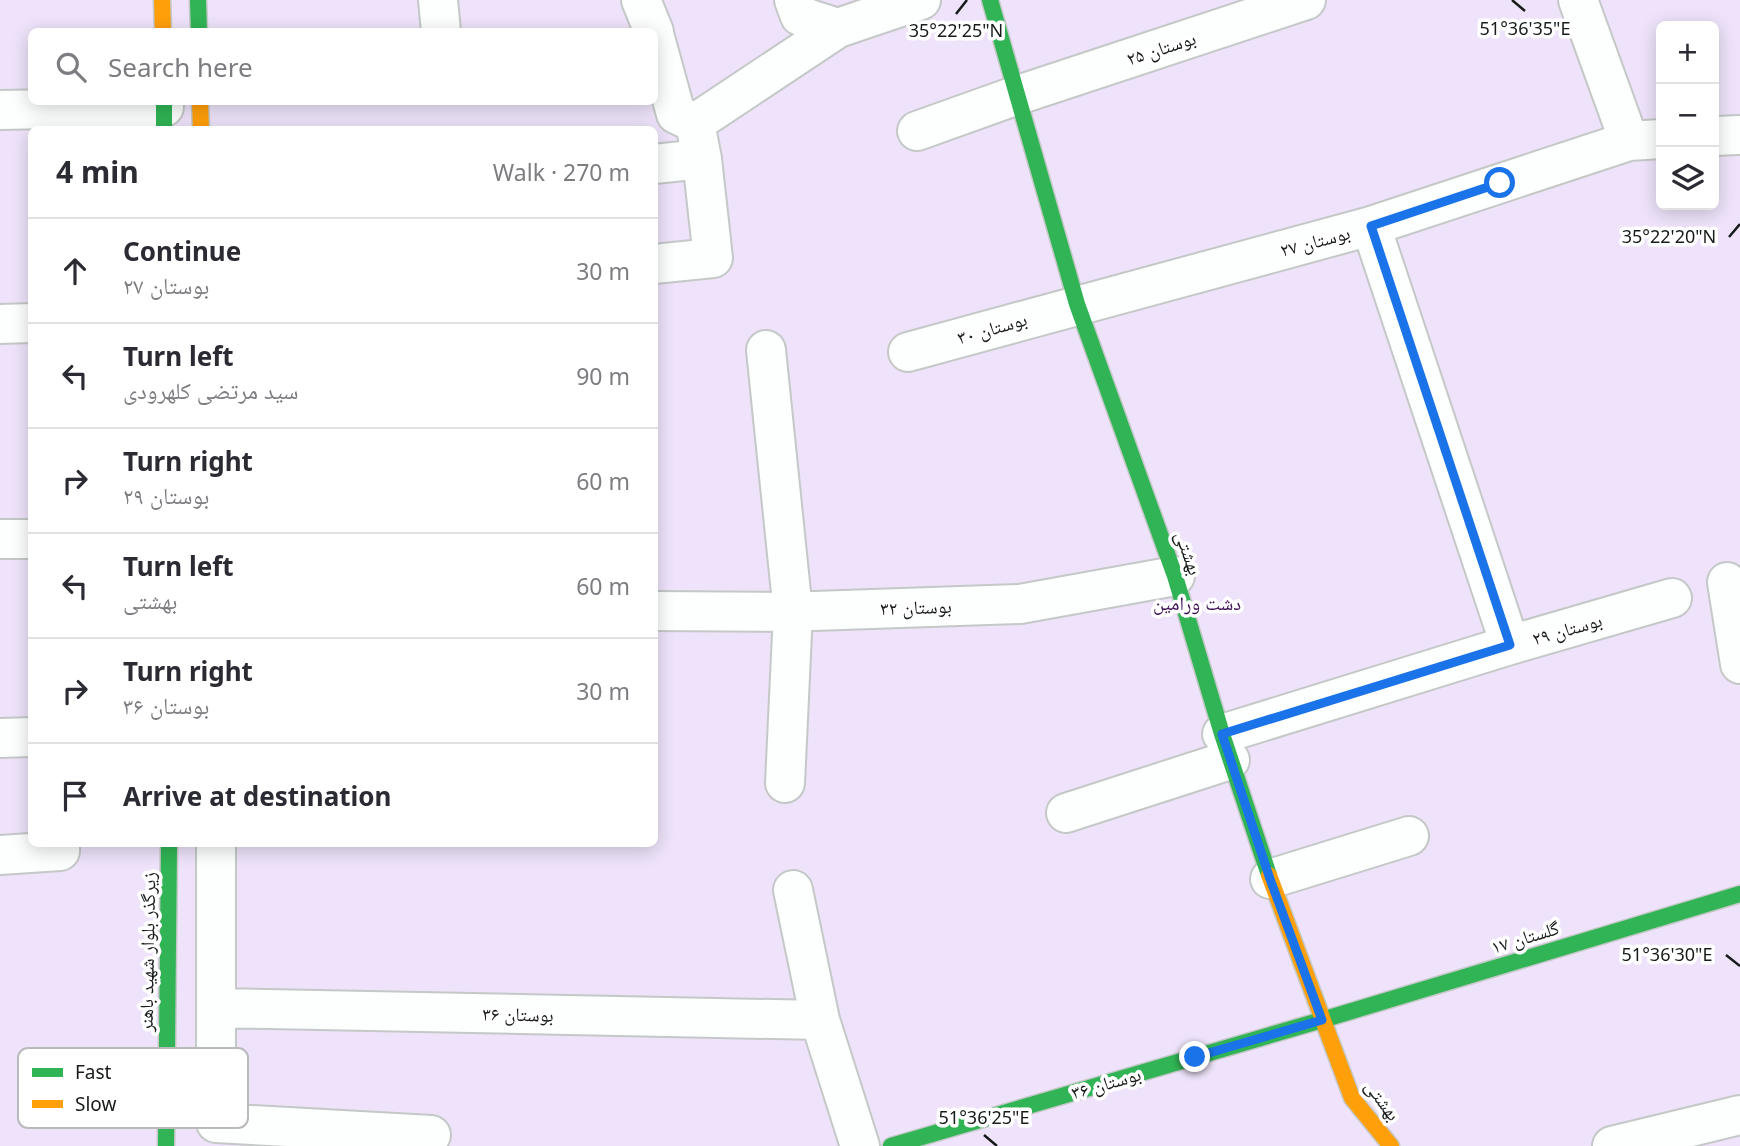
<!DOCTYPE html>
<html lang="en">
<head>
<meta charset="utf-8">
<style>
	:root { --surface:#fff; --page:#f2f2f3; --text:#2b2b33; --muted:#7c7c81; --line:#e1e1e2 }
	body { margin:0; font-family:"Noto Sans","Noto Naskh Arabic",sans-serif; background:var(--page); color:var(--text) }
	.controls { position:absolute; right:21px; top:21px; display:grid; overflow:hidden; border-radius:10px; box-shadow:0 4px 18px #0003 }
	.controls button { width:63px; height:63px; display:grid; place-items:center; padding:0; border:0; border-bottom:2px solid var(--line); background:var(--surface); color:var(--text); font:35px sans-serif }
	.stop { position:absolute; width:21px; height:21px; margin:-16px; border:5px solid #1a73e8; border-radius:50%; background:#fff }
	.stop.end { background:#1a73e8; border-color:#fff; box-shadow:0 2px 7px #0008 }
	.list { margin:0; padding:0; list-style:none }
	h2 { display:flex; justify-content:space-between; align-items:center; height:91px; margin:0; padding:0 28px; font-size:30px }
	h2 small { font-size:23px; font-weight:400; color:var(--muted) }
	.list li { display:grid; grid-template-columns:46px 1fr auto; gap:21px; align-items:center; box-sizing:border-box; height:105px; padding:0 28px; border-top:2px solid var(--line) }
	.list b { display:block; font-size:26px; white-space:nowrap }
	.list p { margin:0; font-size:23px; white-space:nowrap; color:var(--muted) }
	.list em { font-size:23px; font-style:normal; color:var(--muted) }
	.icon { flex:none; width:38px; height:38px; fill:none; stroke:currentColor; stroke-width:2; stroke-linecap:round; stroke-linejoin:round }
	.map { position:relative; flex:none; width:1740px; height:1146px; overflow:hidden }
	.search { position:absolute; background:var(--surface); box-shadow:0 4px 18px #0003; left:28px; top:28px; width:630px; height:77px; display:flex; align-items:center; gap:18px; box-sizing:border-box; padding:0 24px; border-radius:10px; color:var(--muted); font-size:26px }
	.panel { position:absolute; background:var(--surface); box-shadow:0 4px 18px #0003; left:28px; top:126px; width:630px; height:721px; border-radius:10px }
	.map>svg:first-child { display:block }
	.green { fill:#eee3fa; fill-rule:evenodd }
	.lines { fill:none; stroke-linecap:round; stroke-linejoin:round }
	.street-casing { stroke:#c4c8c7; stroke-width:42 }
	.fast-casing { stroke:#c4c8c7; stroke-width:19 }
	.slow-casing { stroke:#c4c8c7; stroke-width:19 }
	.street { stroke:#fdfefe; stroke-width:38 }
	.fast { stroke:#30b455; stroke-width:16 }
	.slow { stroke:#ff9f0a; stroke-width:16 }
	.route { stroke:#1a73e8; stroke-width:9 }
	.ticks { fill:none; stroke:#171b1a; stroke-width:2.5 }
	.labels { text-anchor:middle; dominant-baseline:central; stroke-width:7; stroke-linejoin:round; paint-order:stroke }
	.street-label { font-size:19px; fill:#171b1a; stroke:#fff }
	.park-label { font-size:19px; fill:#3d1055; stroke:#fff }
	.key { fill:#fff; stroke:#b9bbba; stroke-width:2 }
	.key-label { font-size:19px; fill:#171b1a }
	.ticks-label { font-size:18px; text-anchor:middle; fill:#171b1a; stroke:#fff; stroke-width:7; stroke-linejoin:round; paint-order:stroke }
</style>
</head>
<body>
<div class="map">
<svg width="1740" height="1146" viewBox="0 0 1740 1146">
	<rect width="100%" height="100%" fill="#f2f7f5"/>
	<path class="green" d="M 0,0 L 1740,0 L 1740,1146 L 0,1146 ZM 1661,26 L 1714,26 L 1714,205 L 1661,205 ZM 32,32 L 654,32 L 654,102 L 32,102 ZM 32,130 L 654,130 L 654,844 L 32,844 Z"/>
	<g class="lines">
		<g class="street-casing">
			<path id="street" d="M 438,0 L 441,32
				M 641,0 L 654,32
				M 794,0 L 800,16 L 838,28
				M 1578,0 L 1629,141
				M 654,34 L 676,114 L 695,123
				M 0,110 L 164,107
				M 695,123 L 838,28 L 921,0
				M 917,131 L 1015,96 L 1306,0
				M 1714,136 L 1740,135
				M 654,164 L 702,159
				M 1371,226 L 1510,645
				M 654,264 L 713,258 L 702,159 L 695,123
				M 0,324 L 32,323
				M 766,350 L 793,612 L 785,783
				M 908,352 L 1371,226 L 1629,141 L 1661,139
				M 0,539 L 32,539
				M 1727,582 L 1740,664
				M 654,611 L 785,612 L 1020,604 L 1175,576
				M 1222,734 L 1510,645 L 1672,598
				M 0,738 L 32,737
				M 1066,813 L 1230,760
				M 216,844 L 216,1123 L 431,1135
				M 0,855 L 60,851 L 60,844
				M 1270,879 L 1409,836
				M 793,890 L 820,1020
				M 217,1008 L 820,1020 L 860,1146
				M 1612,1146 L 1740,1115"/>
		</g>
		<g class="fast-casing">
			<path id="fast" d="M 198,0 L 199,32
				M 990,0 L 1077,304 L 1175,576 L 1222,734 L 1269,875
				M 164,102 L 164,130
				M 166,1146 L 169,844
				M 891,1146 L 1322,1020 L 1740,894"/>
		</g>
		<g class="slow-casing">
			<path id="slow" d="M 162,0 L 163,32
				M 200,102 L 201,130
				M 1269,875 L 1352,1098 L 1391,1146"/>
		</g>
		<use href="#street" class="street"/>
		<use href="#fast" class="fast"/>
		<use href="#slow" class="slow"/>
	</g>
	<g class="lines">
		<path class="route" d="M 1195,1057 L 1322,1020 L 1270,879 L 1222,734 L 1510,645 L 1371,226 L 1500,183"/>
	</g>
	<path class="ticks" d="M 1512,0 L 1525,11M 956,14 L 967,0M 1729,237 L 1740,224M 1726,955 L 1740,966M 984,1135 L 997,1146"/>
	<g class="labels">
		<g class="street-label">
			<text transform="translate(1161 48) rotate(-18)">بوستان ۲۵</text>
			<text transform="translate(1315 241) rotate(-15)">بوستان ۲۷</text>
			<text transform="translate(992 328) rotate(-16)">بوستان ۳۰</text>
			<text transform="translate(1189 553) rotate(71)">بهشتی</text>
			<text transform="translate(916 607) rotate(-2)">بوستان ۳۲</text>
			<text transform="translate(1567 629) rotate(-16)">بوستان ۲۹</text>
			<text transform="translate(1525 937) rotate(-17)">گلستان ۱۷</text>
			<text transform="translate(147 952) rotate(-89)">زیرگذر بلوار شهید باهنر</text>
			<text transform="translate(518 1014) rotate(1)">بوستان ۳۶</text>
			<text transform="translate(1106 1083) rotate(-16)">بوستان ۳۶</text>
			<text transform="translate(1383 1100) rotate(54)">بهشتی</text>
		</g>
		<g class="park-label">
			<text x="1197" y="603">دشت ورامین</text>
		</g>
	</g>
	<rect x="18" y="1048" width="230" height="80" rx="10" class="key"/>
	<rect x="32" y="1068" width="31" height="9" fill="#30b455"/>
	<rect x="32" y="1100" width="31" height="8" fill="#ff9f0a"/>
	<g class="key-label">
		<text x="75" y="1079">Fast</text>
		<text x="75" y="1111">Slow</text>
	</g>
	<g class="ticks-label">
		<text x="1525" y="35">51°36'35"E</text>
		<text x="956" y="37">35°22'25"N</text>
		<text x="1669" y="243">35°22'20"N</text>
		<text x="1667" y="961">51°36'30"E</text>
		<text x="984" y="1124">51°36'25"E</text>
	</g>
</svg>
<div class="controls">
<button>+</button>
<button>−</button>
<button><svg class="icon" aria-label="layers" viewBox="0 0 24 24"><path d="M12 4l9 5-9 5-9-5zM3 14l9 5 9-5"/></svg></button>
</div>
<div class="stop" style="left:1500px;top:183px"></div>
<div class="stop end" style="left:1195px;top:1057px"></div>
<div class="search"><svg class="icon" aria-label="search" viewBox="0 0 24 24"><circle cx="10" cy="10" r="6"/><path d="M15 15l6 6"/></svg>Search here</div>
<section class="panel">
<h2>4 min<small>Walk · 270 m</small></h2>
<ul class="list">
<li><svg class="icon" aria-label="ahead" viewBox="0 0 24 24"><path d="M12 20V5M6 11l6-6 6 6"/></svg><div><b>Continue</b><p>بوستان ۲۷</p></div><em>30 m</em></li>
<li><svg class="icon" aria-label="left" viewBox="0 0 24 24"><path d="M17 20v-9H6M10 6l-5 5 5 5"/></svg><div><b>Turn left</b><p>سید مرتضی کلهرودی</p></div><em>90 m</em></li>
<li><svg class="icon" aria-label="right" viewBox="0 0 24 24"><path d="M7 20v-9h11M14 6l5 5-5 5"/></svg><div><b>Turn right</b><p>بوستان ۲۹</p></div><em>60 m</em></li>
<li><svg class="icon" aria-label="left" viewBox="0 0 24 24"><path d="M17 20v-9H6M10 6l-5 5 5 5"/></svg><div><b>Turn left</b><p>بهشتی</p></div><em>60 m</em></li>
<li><svg class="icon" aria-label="right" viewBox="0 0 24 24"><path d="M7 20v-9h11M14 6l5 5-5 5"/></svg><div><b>Turn right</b><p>بوستان ۳۶</p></div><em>30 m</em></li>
<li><svg class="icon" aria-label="arrive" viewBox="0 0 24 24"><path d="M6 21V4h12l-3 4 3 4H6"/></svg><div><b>Arrive at destination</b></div></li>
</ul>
</section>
</div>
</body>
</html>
